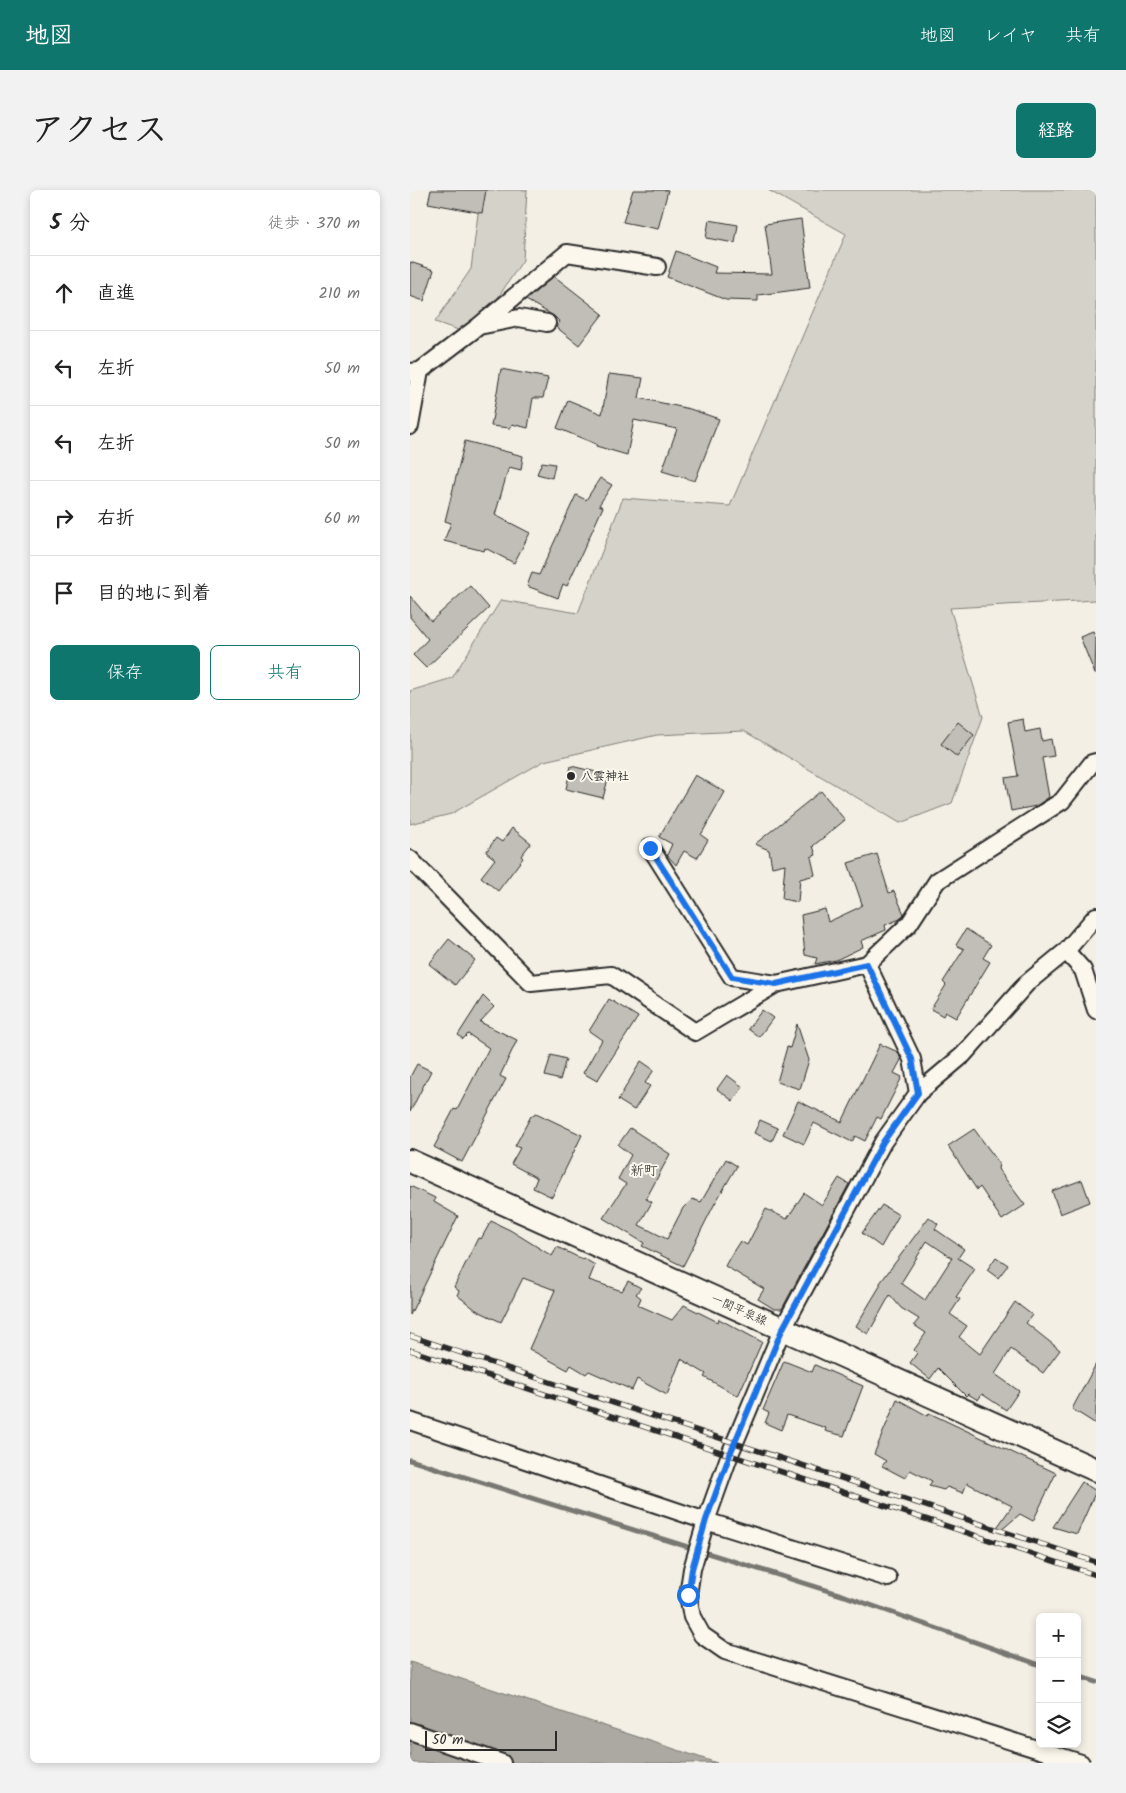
<!DOCTYPE html>
<html lang="ja">
<head>
<meta charset="utf-8">
<style>
	:root { --surface:#fff; --page:#f2f2f2; --text:#222; --muted:#767676; --line:#e0e0e0; --accent:#0f766e }
	body { margin:0; font-family:Kalam,"Klee One",sans-serif; background:var(--page); color:var(--text) }
	.controls { position:absolute; right:15px; bottom:15px; display:grid; overflow:hidden; border-radius:8px; box-shadow:0 2px 8px #0003 }
	.controls button { width:45px; height:45px; display:grid; place-items:center; padding:0; border:0; border-bottom:1px solid var(--line); background:var(--surface); color:var(--text); font:25px sans-serif }
	.scale { position:absolute; left:15px; bottom:12px; width:132px; box-sizing:border-box; padding-left:5px; border:2px solid #2b2b2b; border-top:0; font-size:14px; line-height:18px; white-space:nowrap; color:#2b2b2b; -webkit-text-stroke:4px #fbf7ec; paint-order:stroke }
	.stop { position:absolute; width:15px; height:15px; margin:-11px; border:4px solid #1a73e8; border-radius:50%; background:#fff }
	.stop.end { background:#1a73e8; border-color:#fff; box-shadow:0 1px 5px #0008 }
	.list { margin:0; padding:0; list-style:none }
	h2 { display:flex; justify-content:space-between; align-items:center; height:65px; margin:0; padding:0 20px; font-size:21px }
	h2 small { font-size:16px; font-weight:400; color:var(--muted) }
	.list li { display:grid; grid-template-columns:32px 1fr auto; gap:15px; align-items:center; box-sizing:border-box; height:75px; padding:0 20px; border-top:1px solid var(--line) }
	.list b { display:block; font-size:19px; white-space:nowrap }
	.list em { font-size:16px; font-style:normal; color:var(--muted) }
	.actions { display:flex; gap:10px; padding:15px 20px }
	.actions a { flex:1; padding:11px 0; border:1px solid var(--accent); border-radius:8px; text-align:center; font-size:18px; color:var(--accent) }
	.actions .main { background:var(--accent); color:#fff }
	.icon { flex:none; width:28px; height:28px; fill:none; stroke:currentColor; stroke-width:2; stroke-linecap:round; stroke-linejoin:round }
	.map { position:relative; flex:none; width:686px; height:1573px; overflow:hidden; border-radius:8px }
	header { display:flex; align-items:center; gap:30px; box-sizing:border-box; height:70px; padding:0 25px; background:var(--accent); color:#fff }
	header strong { font-size:24px }
	nav { display:flex; gap:28px; margin-inline-start:auto; font-size:18px }
	.intro { display:flex; align-items:center; justify-content:space-between; box-sizing:border-box; height:120px; padding:0 30px }
	h1 { margin:0; font-size:35px }
	.button { padding:12px 22px; border-radius:8px; background:var(--accent); color:#fff; font-size:18px; font-weight:700 }
	main { display:flex; gap:30px; padding:0 30px }
	aside { flex:1; background:var(--surface); border-radius:8px; box-shadow:0 2px 8px #0003 }
	.map>svg:first-child { display:block }
	.green { fill:#d5d2c9; stroke:#807e7a }
	.water { fill:#aca9a2; stroke:#787772 }
	.lines { fill:none; stroke-linecap:round; stroke-linejoin:round }
	.stream { stroke:#787772; stroke-width:5 }
	.building { fill:#c0beb6; stroke:#2b2b2b; fill-rule:evenodd }
	.minor-casing { stroke:#2b2b2b; stroke-width:20 }
	.secondary-casing { stroke:#2b2b2b; stroke-width:26 }
	.minor { stroke:#fbf7ec; stroke-width:16 }
	.secondary { stroke:#fbf7ec; stroke-width:22 }
	.rail-casing { stroke:#2b2b2b; stroke-width:5.5 }
	.rail { stroke:#fbf7ec; stroke-width:4; stroke-dasharray:11; stroke-linecap:butt }
	.route { stroke:#1a73e8; stroke-width:6 }
	.poi-dot { fill:#2b2b2b; stroke:#fbf7ec; stroke-width:2 }
	.labels { text-anchor:middle; dominant-baseline:central; stroke-width:4; stroke-linejoin:round; paint-order:stroke }
	.poi-label { font-size:12px; font-weight:bold; fill:#2b2b2b; stroke:#fbf7ec; text-anchor:start }
	.street-label { font-size:12px; fill:#2b2b2b; stroke:#fbf7ec }
	.neighbourhood-label { font-size:14px; fill:#2b2b2b; stroke:#fbf7ec }
</style>
</head>
<body>
<header>
<strong>地図</strong>
<nav><a>地図</a><a>レイヤ</a><a>共有</a></nav>
</header>
<div class="intro"><h1>アクセス</h1><a class="button">経路</a></div>
<main>
<aside>
<h2>5 分<small>徒歩 · 370 m</small></h2>
<ul class="list">
<li><svg class="icon" aria-label="ahead" viewBox="0 0 24 24"><path d="M12 20V5M6 11l6-6 6 6"/></svg><div><b>直進</b></div><em>210 m</em></li>
<li><svg class="icon" aria-label="left" viewBox="0 0 24 24"><path d="M17 20v-9H6M10 6l-5 5 5 5"/></svg><div><b>左折</b></div><em>50 m</em></li>
<li><svg class="icon" aria-label="left" viewBox="0 0 24 24"><path d="M17 20v-9H6M10 6l-5 5 5 5"/></svg><div><b>左折</b></div><em>50 m</em></li>
<li><svg class="icon" aria-label="right" viewBox="0 0 24 24"><path d="M7 20v-9h11M14 6l5 5-5 5"/></svg><div><b>右折</b></div><em>60 m</em></li>
<li><svg class="icon" aria-label="arrive" viewBox="0 0 24 24"><path d="M6 21V4h12l-3 4 3 4H6"/></svg><div><b>目的地に到着</b></div></li>
</ul>
<div class="actions"><a class="main">保存</a><a>共有</a></div>
</aside>
<div class="map">
<svg width="686" height="1573" viewBox="0 0 686 1573">
	<rect width="100%" height="100%" fill="#f3efe4"/>
	<filter id="ink" filterUnits="userSpaceOnUse"><feTurbulence type="fractalNoise" baseFrequency=".02" numOctaves="2"/><feDisplacementMap in="SourceGraphic" scale="10" xChannelSelector="R" yChannelSelector="G"/><feConvolveMatrix kernelMatrix="1 2 1 2 8 2 1 2 1" color-interpolation-filters="sRGB"/></filter>
	<g filter="url(#ink)">
		<path class="green" d="M 71,0 L 117,0 L 113,70 L 63,145 L 25,132 L 61,79 Z
			M 358,0 L 686,0 L 686,410 L 540,418 L 573,527 L 542,613 L 490,633 L 334,541 L 247,545 L 134,571 L 41,624 L 0,634 L 0,501 L 42,488 L 91,410 L 168,423 L 213,308 L 320,316 L 436,44 Z"/>
		<path class="water" d="M 0,1472 L 307,1573 L 0,1573 Z"/>
		<g class="lines">
			<path class="stream" d="M 0,1270 L 435,1406 L 630,1475
				M 667,1486 L 686,1492"/>
		</g>
		<path class="building" d="M 21,0 L 76,0 L 72,23 L 18,13 Z
			M 223,0 L 258,0 L 248,39 L 213,32 Z
			M 391,29 L 400,98 L 348,105 L 348,111 L 316,110 L 257,87 L 266,61 L 306,77 L 304,83 L 362,84 L 355,34 Z
			M 299,30 L 328,35 L 325,53 L 296,48 Z
			M 0,72 L 24,80 L 14,111 L 0,106 Z
			M 144,86 L 193,124 L 169,155 L 146,137 L 150,132 L 144,126 L 116,110 Z
			M 91,179 L 138,188 L 133,208 L 123,208 L 118,238 L 102,234 L 100,238 L 81,236 Z
			M 199,184 L 233,188 L 229,208 L 280,219 L 309,229 L 285,291 L 252,281 L 267,239 L 224,230 L 217,265 L 186,256 L 186,254 L 147,238 L 158,210 L 192,224 Z
			M 55,251 L 113,266 L 111,280 L 99,277 L 85,325 L 120,343 L 104,373 L 75,358 L 74,361 L 34,351 L 41,333 L 35,331 Z
			M 132,272 L 145,274 L 142,288 L 127,284 Z
			M 190,288 L 202,295 L 189,315 L 193,317 L 157,396 L 153,394 L 148,408 L 117,396 L 122,383 L 129,385 L 166,305 L 176,310 Z
			M 60,396 L 79,418 L 16,478 L 3,465 L 18,449 L 0,427 L 0,406 L 21,431 Z
			M 683,442 L 686,449 L 685,484 L 670,447 Z
			M 613,529 L 615,542 L 630,539 L 632,551 L 641,549 L 644,566 L 632,568 L 639,607 L 626,616 L 601,621 L 595,588 L 608,586 L 598,532 Z
			M 548,532 L 564,545 L 547,567 L 531,554 Z
			M 161,576 L 199,585 L 193,608 L 156,599 Z
			M 285,585 L 315,602 L 291,645 L 298,650 L 287,668 L 274,661 L 266,675 L 257,665 L 262,654 L 249,647 Z
			M 411,601 L 435,630 L 403,656 L 406,665 L 401,667 L 405,685 L 390,689 L 388,712 L 372,709 L 375,674 L 362,677 L 359,660 L 345,654 Z
			M 102,638 L 121,653 L 111,666 L 113,668 L 88,701 L 71,687 L 85,669 L 76,662 L 86,648 L 92,652 Z
			M 467,664 L 479,703 L 484,701 L 494,724 L 490,729 L 475,735 L 476,740 L 451,751 L 453,757 L 426,770 L 405,774 L 407,768 L 395,765 L 391,725 L 415,719 L 418,732 L 450,717 L 452,714 L 438,673 Z
			M 556,739 L 581,755 L 573,768 L 580,772 L 546,828 L 535,822 L 533,826 L 521,819 L 536,795 L 533,792 L 554,759 L 546,755 Z
			M 39,749 L 65,770 L 45,795 L 19,774 Z
			M 73,806 L 84,817 L 70,832 L 107,850 L 90,886 L 96,889 L 52,972 L 24,957 L 44,919 L 47,920 L 79,858 L 58,844 L 53,849 L 48,845 Z
			M 199,809 L 228,827 L 187,891 L 173,883 L 192,850 L 179,841 Z
			M 352,820 L 363,828 L 349,847 L 338,839 Z
			M 387,834 L 399,870 L 390,899 L 367,892 L 377,857 L 380,858 Z
			M 470,854 L 488,862 L 491,870 L 484,883 L 492,887 L 471,929 L 467,927 L 455,951 L 445,946 L 442,952 L 404,933 L 394,954 L 373,944 L 388,911 L 432,932 Z
			M 141,865 L 156,869 L 150,890 L 135,886 Z
			M 231,871 L 244,880 L 235,893 L 240,896 L 224,920 L 208,910 Z
			M 7,874 L 21,881 L 0,922 L 0,887 Z
			M 317,885 L 333,897 L 323,911 L 307,899 Z
			M 126,923 L 172,945 L 142,1007 L 123,998 L 127,988 L 101,974 L 110,958 L 105,956 L 121,926 Z
			M 350,930 L 368,938 L 362,951 L 344,943 Z
			M 220,938 L 260,964 L 236,1009 L 242,1012 L 229,1035 L 257,1049 L 273,1018 L 282,1009 L 291,1012 L 316,969 L 327,976 L 304,1015 L 273,1076 L 232,1056 L 234,1053 L 193,1028 L 216,994 L 208,989 L 221,965 L 208,955 Z
			M 564,939 L 589,973 L 588,979 L 615,1015 L 592,1030 L 570,997 L 567,1000 L 538,956 Z
			M 429,988 L 439,994 L 372,1119 L 364,1119 L 348,1109 L 354,1099 L 315,1076 L 321,1065 L 330,1051 L 337,1055 L 356,1019 L 377,1029 L 394,1003 L 412,1015 Z
			M 672,990 L 680,1012 L 650,1024 L 642,1001 Z
			M 0,996 L 25,1008 L 24,1012 L 48,1026 L 0,1125 Z
			M 472,1015 L 489,1025 L 471,1057 L 452,1043 Z
			M 519,1027 L 528,1034 L 525,1039 L 554,1059 L 548,1068 L 565,1079 L 546,1107 L 550,1109 L 540,1124 L 557,1136 L 549,1147 L 570,1164 L 605,1112 L 622,1125 L 616,1133 L 650,1160 L 633,1183 L 601,1159 L 585,1184 L 609,1201 L 596,1220 L 572,1204 L 568,1210 L 558,1204 L 556,1206 L 528,1178 L 520,1189 L 500,1173 L 507,1163 L 504,1160 L 516,1143 L 504,1135 L 509,1129 L 491,1118 L 480,1105 L 458,1144 L 446,1136 L 470,1096 L 470,1093 ZM 517,1051 L 542,1068 L 515,1110 L 491,1093 Z
			M 81,1031 L 100,1040 L 142,1066 L 147,1057 L 172,1069 L 173,1068 L 185,1075 L 179,1090 L 212,1101 L 218,1091 L 231,1098 L 226,1104 L 231,1108 L 228,1115 L 262,1130 L 274,1115 L 308,1132 L 309,1129 L 352,1152 L 328,1206 L 294,1187 L 296,1184 L 271,1169 L 257,1205 L 227,1189 L 222,1200 L 179,1181 L 176,1184 L 161,1175 L 158,1180 L 119,1159 L 145,1100 L 113,1088 L 91,1132 L 66,1120 L 47,1105 L 49,1101 L 44,1097 L 68,1048 L 71,1049 Z
			M 586,1067 L 598,1075 L 588,1088 L 577,1080 Z
			M 374,1171 L 402,1182 L 405,1175 L 453,1196 L 434,1246 L 415,1241 L 416,1238 L 377,1225 L 371,1240 L 355,1233 L 359,1223 L 353,1220 Z
			M 686,1174 L 686,1234 L 662,1219 Z
			M 487,1209 L 518,1226 L 519,1223 L 646,1283 L 623,1331 L 610,1324 L 589,1342 L 586,1339 L 602,1316 L 557,1293 L 553,1303 L 537,1297 L 534,1300 L 519,1296 L 522,1291 L 500,1280 L 495,1288 L 472,1276 L 476,1271 L 464,1264 Z
			M 672,1292 L 686,1301 L 667,1344 L 643,1337 Z"/>
		<g class="lines">
			<g class="minor-casing">
				<path id="minor" d="M 69,136 L 157,63 L 247,77
					M 0,182 L 10,181 L 69,136 L 109,128 L 137,133
					M 0,236 L 10,181
					M 240,657 L 322,787 L 366,794
					M 0,669 L 121,793 L 201,785 L 285,842 L 366,794 L 457,774
					M 656,761 L 673,780 L 686,820
					M 508,903 L 502,869 L 457,774 L 499,734 L 527,691 L 652,611 L 682,573 L 686,572
					M 0,1231 L 296,1331 L 478,1388
					M 0,1541 L 92,1573
					M 671,1573 L 315,1461 L 292,1445 L 282,1427 L 278,1405 L 282,1379 L 296,1331 L 320,1264 L 372,1140 L 473,952 L 508,903 L 553,865 L 617,793 L 656,761 L 686,726"/>
			</g>
			<g class="secondary-casing">
				<path id="secondary" d="M 0,971 L 686,1280"/>
			</g>
			<use href="#minor" class="minor"/>
			<use href="#secondary" class="secondary"/>
			<g class="rail-casing">
				<path id="rail" d="M 0,1146 L 686,1372
					M 0,1160 L 686,1385"/>
			</g>
			<use href="#rail" class="rail"/>
		</g>
	</g>
	<g class="lines" filter="url(#ink)">
		<path class="route" d="M 240,658 L 322,787 L 366,794 L 457,774 L 502,869 L 508,903 L 473,952 L 372,1140 L 320,1264 L 296,1330 L 282,1379 L 278,1405"/>
	</g>
	<circle class="poi-dot" cx="161" cy="586" r="5"/>
	<g class="labels">
		<g class="poi-label">
			<text x="171" y="586">八雲神社</text>
		</g>
		<g class="street-label">
			<text transform="translate(329 1120) rotate(24)">一関平泉線</text>
		</g>
		<g class="neighbourhood-label">
			<text x="234" y="981">新町</text>
		</g>
	</g>
</svg>
<div class="controls">
<button>+</button>
<button>−</button>
<button><svg class="icon" aria-label="layers" viewBox="0 0 24 24"><path d="M12 4l9 5-9 5-9-5zM3 14l9 5 9-5"/></svg></button>
</div>
<div class="scale">50 m</div>
<div class="stop" style="left:278px;top:1405px"></div>
<div class="stop end" style="left:240px;top:658px"></div>
</div>
</main>
</body>
</html>
